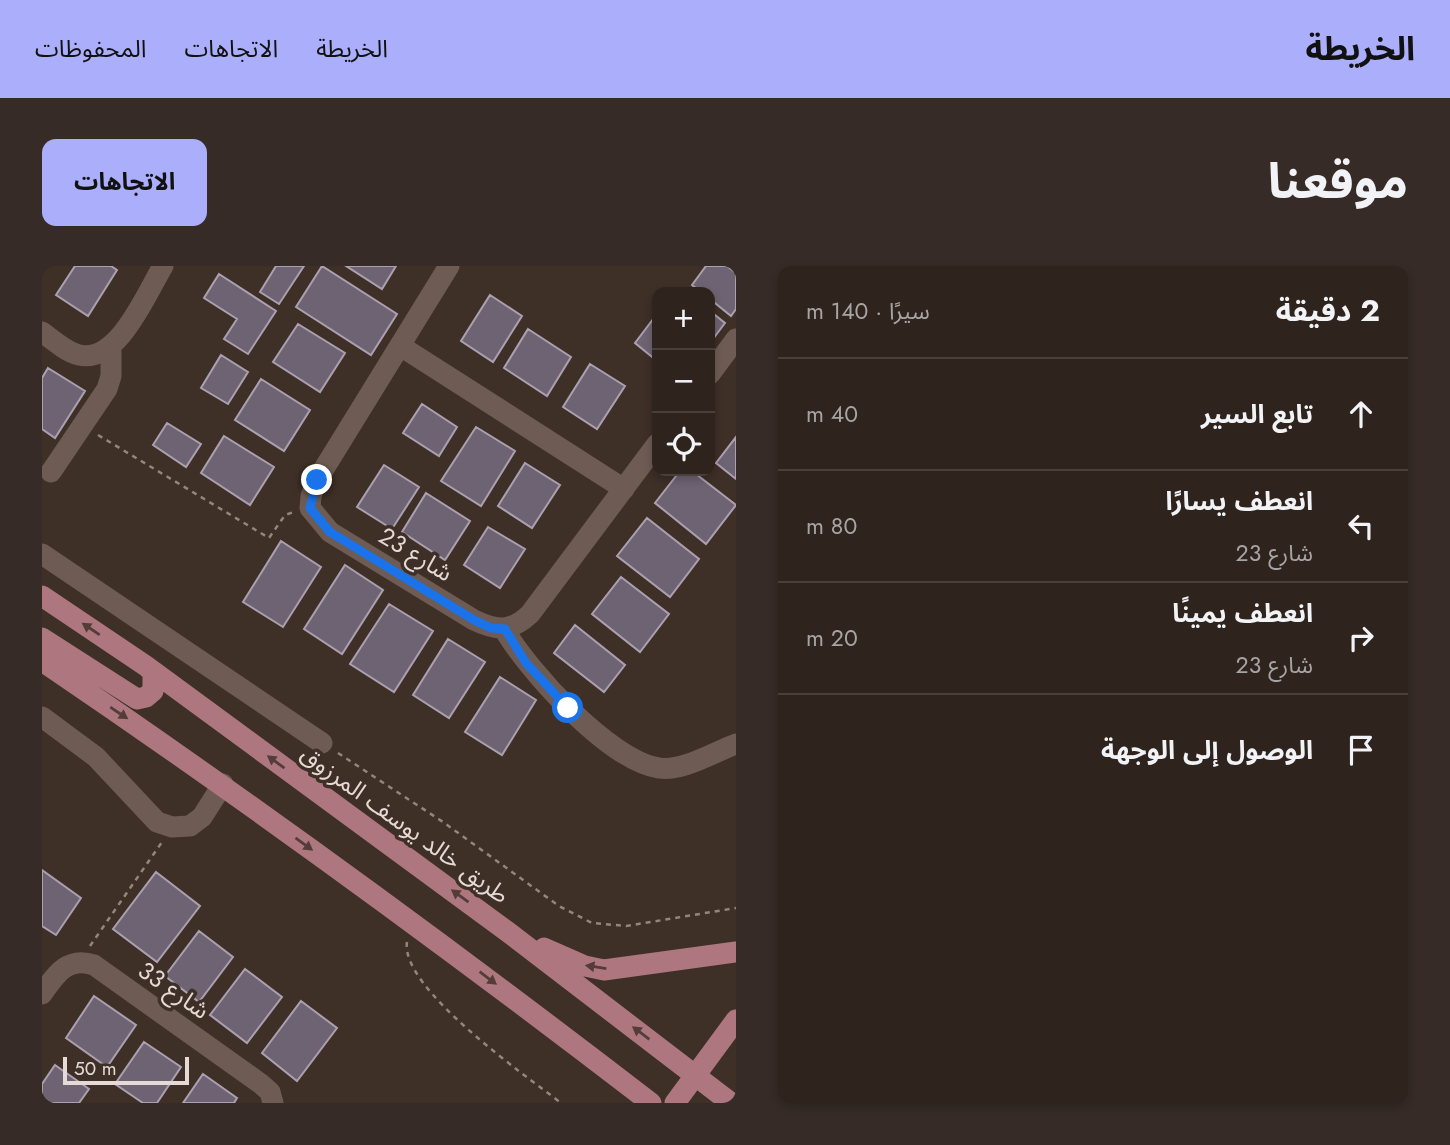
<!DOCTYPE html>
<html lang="ar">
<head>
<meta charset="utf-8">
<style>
	:root { --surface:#2e231d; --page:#362b26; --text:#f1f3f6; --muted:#a7a4a4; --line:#49403b; --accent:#abaffb }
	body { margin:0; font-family:Jost,"Noto Sans Arabic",sans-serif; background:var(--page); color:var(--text); direction:rtl }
	.controls { position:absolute; right:21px; top:21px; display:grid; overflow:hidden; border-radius:14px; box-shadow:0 4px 10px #0003 }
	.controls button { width:63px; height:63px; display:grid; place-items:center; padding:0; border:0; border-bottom:2px solid var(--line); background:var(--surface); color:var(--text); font:35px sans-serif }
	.scale { position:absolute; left:21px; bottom:18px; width:126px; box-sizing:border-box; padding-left:7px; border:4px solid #e5dad5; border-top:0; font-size:19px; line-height:24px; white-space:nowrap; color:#e5dad5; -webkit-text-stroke:5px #3e2f27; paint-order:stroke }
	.stop { position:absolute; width:21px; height:21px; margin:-16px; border:5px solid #1a73e8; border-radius:50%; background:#fff }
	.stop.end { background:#1a73e8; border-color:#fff; box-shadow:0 2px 7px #0008 }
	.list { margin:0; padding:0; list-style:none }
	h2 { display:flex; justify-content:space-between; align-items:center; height:91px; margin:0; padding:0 28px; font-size:30px }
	h2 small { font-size:23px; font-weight:400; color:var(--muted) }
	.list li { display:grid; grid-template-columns:46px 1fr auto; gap:21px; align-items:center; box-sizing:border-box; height:112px; padding:0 28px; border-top:2px solid var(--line) }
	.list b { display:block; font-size:26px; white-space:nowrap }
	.list p { margin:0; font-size:23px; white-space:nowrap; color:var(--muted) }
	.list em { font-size:23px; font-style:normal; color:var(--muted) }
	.icon { flex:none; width:38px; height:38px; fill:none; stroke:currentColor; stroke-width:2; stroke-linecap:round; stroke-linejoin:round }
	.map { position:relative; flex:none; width:694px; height:837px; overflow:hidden; direction:ltr; border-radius:14px }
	header { display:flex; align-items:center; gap:42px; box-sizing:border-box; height:98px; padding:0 35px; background:var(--accent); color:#111 }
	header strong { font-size:33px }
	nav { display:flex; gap:38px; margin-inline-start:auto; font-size:24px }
	.intro { display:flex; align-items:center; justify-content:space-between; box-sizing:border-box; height:168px; padding:0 42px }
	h1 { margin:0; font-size:49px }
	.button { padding:18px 32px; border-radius:14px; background:var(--accent); color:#111; font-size:24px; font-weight:700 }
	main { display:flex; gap:42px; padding:0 42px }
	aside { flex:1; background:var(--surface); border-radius:14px; box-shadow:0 4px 10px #0003 }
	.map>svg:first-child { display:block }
	.building { fill:#6e6372; stroke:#aca0b0; stroke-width:2 }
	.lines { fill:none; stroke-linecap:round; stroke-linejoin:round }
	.path { stroke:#93867f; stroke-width:2.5; stroke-dasharray:5 5; stroke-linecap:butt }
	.minor { stroke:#6e5c54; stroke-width:21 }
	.major { stroke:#ae7780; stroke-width:21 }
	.oneway { fill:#543d39 }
	.route { stroke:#1a73e8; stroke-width:9 }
	.labels { text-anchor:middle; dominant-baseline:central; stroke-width:7; stroke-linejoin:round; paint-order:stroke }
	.street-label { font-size:24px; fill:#e5dad5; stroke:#3e2f27 }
</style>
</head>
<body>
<header>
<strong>الخريطة</strong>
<nav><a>الخريطة</a><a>الاتجاهات</a><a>المحفوظات</a></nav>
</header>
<div class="intro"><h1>موقعنا</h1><a class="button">الاتجاهات</a></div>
<main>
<aside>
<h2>2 دقيقة<small>سيرًا · 140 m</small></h2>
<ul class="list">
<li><svg class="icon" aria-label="ahead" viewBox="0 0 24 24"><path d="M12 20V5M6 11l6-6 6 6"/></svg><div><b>تابع السير</b></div><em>40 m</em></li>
<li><svg class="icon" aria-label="left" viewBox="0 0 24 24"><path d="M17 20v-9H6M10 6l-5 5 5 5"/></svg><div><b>انعطف يسارًا</b><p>شارع 23</p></div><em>80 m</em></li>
<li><svg class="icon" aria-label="right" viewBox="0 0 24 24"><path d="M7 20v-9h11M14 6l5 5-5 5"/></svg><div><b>انعطف يمينًا</b><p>شارع 23</p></div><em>20 m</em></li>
<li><svg class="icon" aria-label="arrive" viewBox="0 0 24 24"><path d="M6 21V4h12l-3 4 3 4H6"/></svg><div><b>الوصول إلى الوجهة</b></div></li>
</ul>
</aside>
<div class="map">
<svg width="694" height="837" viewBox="0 0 694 837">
	<rect width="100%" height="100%" fill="#3e2f27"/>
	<path class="building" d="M 33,0 L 69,0 L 75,4 L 46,50 L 14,29 Z
		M 234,0 L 262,0 L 237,38 L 218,26 Z
		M 280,0 L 355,48 L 329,89 L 254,41 Z
		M 304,0 L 354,0 L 340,23 Z
		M 664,0 L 685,0 L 694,7 L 694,43 L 689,50 L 668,33 L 668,26 L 659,26 L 650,19 Z
		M 177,8 L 234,45 L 206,88 L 182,73 L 195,53 L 162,32 Z
		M 448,29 L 480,50 L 451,96 L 419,75 Z
		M 668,45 L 683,57 L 668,77 Z
		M 615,48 L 615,95 L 593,77 Z
		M 256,58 L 303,87 L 278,126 L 231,96 Z
		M 486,63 L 529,91 L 505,130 L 462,102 Z
		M 179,89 L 206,106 L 186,138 L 159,122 Z
		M 548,98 L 583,120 L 555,163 L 521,141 Z
		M 6,102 L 43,125 L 13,172 L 0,163 L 0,112 Z
		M 219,113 L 268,144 L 242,185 L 193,154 Z
		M 380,138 L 415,161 L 397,190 L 361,167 Z
		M 125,157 L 159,178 L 144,201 L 111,179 Z
		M 434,161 L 473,185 L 439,240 L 399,215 Z
		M 182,170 L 232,201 L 208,239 L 159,207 Z
		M 694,171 L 694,213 L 674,197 Z
		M 483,197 L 518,219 L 490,262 L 456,240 Z
		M 342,199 L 377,221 L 350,263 L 315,241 Z
		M 638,205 L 650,205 L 694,239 L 664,278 L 613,237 Z
		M 384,227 L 428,255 L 403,294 L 360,266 Z
		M 605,252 L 657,293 L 628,331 L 575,290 Z
		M 446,261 L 483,283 L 458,322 L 422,299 Z
		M 239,275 L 279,301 L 241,361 L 201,336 Z
		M 303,299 L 341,324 L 300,388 L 262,363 Z
		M 579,311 L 627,348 L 598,386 L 550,348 Z
		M 347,338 L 391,365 L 352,426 L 308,398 Z
		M 533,359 L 583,399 L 562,426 L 512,387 Z
		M 406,373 L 443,396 L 407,452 L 371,429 Z
		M 458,411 L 494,434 L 460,489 L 423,466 Z
		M 0,604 L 39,632 L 14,669 L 0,660 Z
		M 114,606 L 158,640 L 115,696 L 71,663 Z
		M 157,665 L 191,691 L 157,736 L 123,710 Z
		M 203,703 L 240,731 L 205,777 L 168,749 Z
		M 52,730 L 94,759 L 65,801 L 24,772 Z
		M 259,735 L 295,762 L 255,815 L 220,787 Z
		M 102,776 L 139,801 L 115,837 L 101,837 L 73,818 Z
		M 13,799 L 47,823 L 37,837 L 0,837 L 0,818 Z
		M 161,808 L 195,832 L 192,837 L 141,837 Z"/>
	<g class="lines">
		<path class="path" d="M 56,169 L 227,272 L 243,249 L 252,246
			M 296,487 L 401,556 L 517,640 L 550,657 L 584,660 L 694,642
			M 365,676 C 358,722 483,809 519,837
			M 48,680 L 120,576"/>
		<path class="minor" d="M 407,0 L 275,214 L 269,230 L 268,242 L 288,266 L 432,354 C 455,365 469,366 488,348 L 615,178
			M 0,66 C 11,74 24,86 37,89 C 76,98 104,28 121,0
			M 360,81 L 582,223
			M 668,108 L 694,73
			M 9,206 L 65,123 L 69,110 L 69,81
			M 0,288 L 280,477
			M 462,363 C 486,405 568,495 617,502 C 640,506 672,486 694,478
			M 0,451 L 54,491 L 115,556 L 130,561 L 148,560 L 160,551 L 181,518
			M 0,728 C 14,708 26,690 52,699 L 219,818 L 228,826 L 231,837"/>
		<path class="major" d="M 0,330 L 104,400 L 466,666 L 689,837
			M 0,372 L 95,433 L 104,431 L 111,425 L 111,406 L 104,400
			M 0,395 C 208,536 410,684 609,837
			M 502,682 L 543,700 L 562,704 L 694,686
			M 633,837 L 694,754"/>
	</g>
	<defs><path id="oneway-solid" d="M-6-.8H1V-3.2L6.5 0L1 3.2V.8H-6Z" transform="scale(1.75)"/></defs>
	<g class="oneway">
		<use href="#oneway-solid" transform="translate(49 363) rotate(-146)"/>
		<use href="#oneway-solid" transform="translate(77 447) rotate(34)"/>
		<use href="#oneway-solid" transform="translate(234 496) rotate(-144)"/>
		<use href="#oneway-solid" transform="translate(262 578) rotate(36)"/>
		<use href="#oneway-solid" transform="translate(418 630) rotate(-144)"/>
		<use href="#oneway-solid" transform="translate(554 701) rotate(-171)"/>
		<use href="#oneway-solid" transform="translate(446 712) rotate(37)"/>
		<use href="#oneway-solid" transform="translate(599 767) rotate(-143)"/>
	</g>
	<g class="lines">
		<path class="route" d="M 275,214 L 268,242 L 288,266 L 432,354 L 449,362 L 463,363 L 484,397 L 526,442"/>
	</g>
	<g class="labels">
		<g class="street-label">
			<text transform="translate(374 288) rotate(31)">شارع 23</text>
			<text transform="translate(363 558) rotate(36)">طريق خالد يوسف المرزوق</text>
			<text transform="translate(132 724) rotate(35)">شارع 33</text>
		</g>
	</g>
</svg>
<div class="controls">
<button>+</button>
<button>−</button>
<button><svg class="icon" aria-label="locate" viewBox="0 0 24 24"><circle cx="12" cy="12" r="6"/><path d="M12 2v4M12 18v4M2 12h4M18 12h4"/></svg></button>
</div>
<div class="scale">50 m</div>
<div class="stop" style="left:526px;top:442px"></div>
<div class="stop end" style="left:275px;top:214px"></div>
</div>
</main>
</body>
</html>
